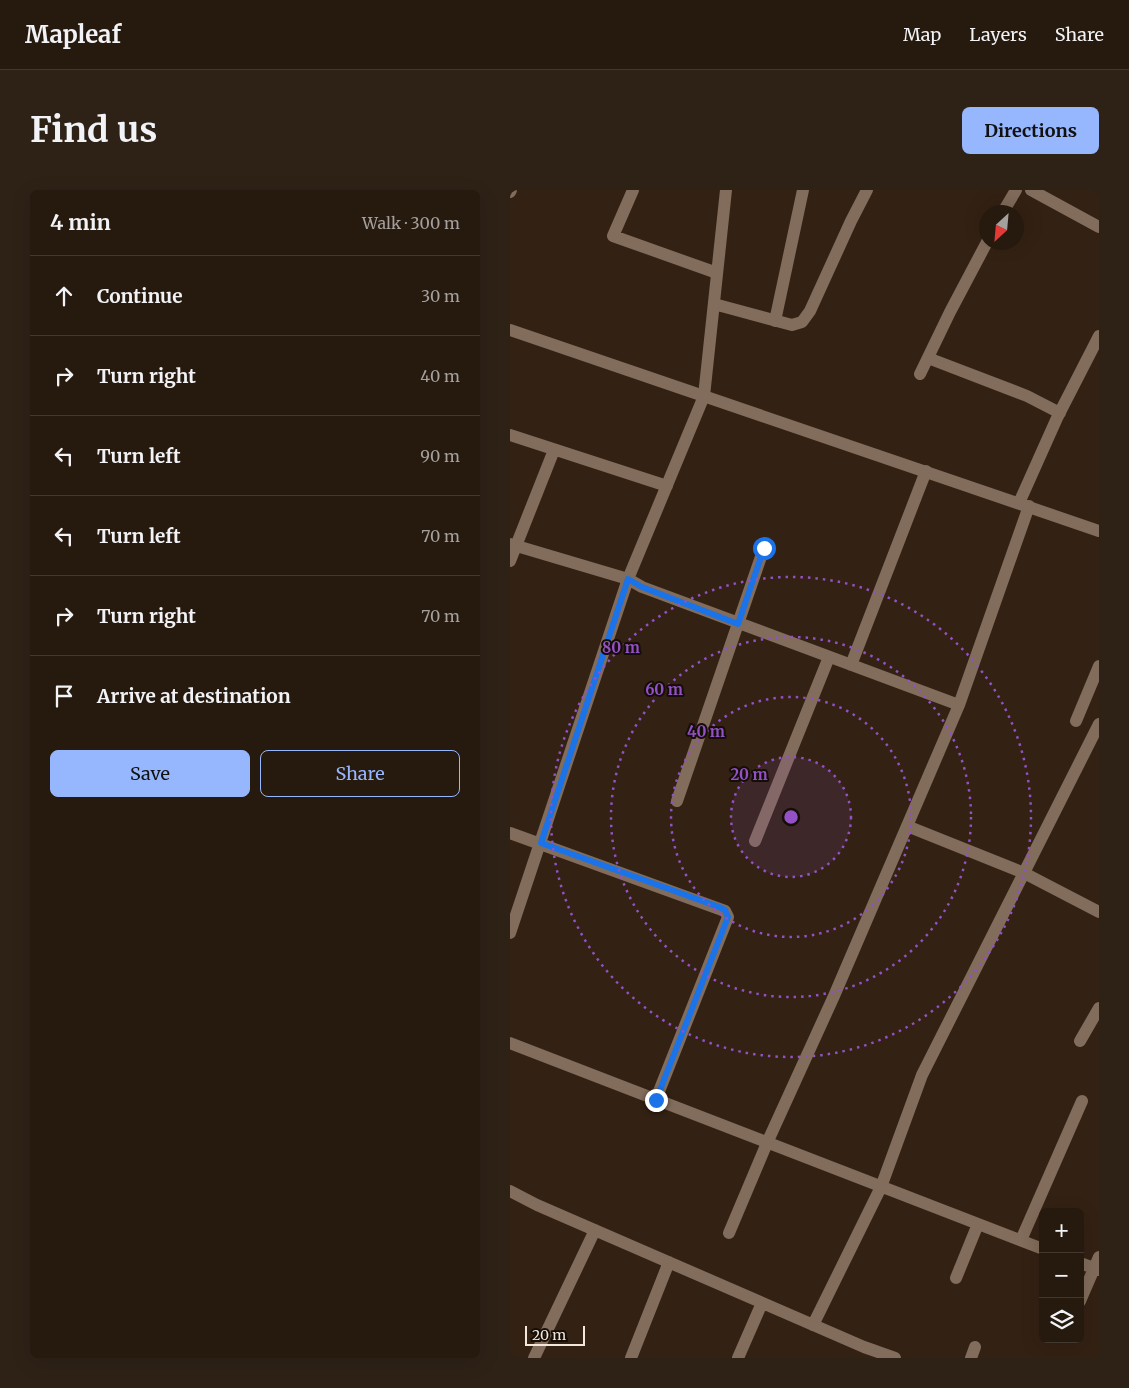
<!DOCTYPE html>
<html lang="en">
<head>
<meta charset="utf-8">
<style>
	:root { --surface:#26190e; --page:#2e2217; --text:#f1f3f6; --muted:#a4a09e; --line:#42382e; --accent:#96b6fd }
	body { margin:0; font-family:Merriweather,serif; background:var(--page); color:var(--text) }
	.controls { position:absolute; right:15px; bottom:15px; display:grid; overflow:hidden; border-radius:8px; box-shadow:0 5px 20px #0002 }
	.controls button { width:45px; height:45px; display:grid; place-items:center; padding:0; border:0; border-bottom:1px solid var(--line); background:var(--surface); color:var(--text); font:25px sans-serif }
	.compass { position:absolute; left:469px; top:15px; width:45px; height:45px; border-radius:50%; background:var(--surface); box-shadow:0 5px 20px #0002; rotate:206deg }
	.scale { position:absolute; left:15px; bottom:12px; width:60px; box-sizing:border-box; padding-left:5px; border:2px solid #f3e6dd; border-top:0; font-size:14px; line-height:18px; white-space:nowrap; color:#f3e6dd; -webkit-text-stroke:4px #150d07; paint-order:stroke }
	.stop { position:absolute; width:15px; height:15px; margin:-11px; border:4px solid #1a73e8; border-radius:50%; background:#fff }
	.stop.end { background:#1a73e8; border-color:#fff; box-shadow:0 1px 5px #0008 }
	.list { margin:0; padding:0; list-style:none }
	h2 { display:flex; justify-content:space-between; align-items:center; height:65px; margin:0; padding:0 20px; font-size:21px }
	h2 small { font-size:16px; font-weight:400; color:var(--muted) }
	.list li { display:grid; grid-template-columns:32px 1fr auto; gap:15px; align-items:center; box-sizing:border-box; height:80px; padding:0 20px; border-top:1px solid var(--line) }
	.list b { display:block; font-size:19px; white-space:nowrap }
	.list em { font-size:16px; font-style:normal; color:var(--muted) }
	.actions { display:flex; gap:10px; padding:15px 20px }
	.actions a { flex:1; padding:11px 0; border:1px solid var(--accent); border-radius:8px; text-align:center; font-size:18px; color:var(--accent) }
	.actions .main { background:var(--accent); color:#111 }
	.icon { flex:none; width:28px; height:28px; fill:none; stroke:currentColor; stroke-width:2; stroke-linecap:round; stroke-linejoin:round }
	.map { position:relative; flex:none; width:589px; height:1168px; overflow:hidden; border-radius:8px }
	header { display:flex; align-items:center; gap:30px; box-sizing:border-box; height:70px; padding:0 25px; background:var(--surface); border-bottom:1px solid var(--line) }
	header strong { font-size:24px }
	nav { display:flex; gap:28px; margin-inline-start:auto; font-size:18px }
	.intro { display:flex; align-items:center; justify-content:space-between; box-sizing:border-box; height:120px; padding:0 30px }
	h1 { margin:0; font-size:35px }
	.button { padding:12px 22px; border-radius:8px; background:var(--accent); color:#111; font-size:18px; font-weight:700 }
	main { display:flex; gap:30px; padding:0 30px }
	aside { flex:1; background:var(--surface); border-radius:8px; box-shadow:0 5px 20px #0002 }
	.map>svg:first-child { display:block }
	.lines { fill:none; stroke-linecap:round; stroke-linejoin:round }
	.minor { stroke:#826c5b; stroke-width:12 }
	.tertiary { stroke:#826c5b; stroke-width:12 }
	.route { stroke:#1a73e8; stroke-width:6 }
	.ring { fill:none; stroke:#9351c5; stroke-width:2.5; stroke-dasharray:2.5 5 }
	.centre { fill:#9351c5; stroke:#150d07; stroke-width:2.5 }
	.ring-label { font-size:15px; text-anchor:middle; font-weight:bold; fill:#9351c5; stroke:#150d07; stroke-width:4; stroke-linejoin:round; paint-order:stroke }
</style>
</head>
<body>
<header>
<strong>Mapleaf</strong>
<nav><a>Map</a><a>Layers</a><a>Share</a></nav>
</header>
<div class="intro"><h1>Find us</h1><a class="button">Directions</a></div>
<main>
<aside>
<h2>4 min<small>Walk · 300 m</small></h2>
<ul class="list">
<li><svg class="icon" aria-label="ahead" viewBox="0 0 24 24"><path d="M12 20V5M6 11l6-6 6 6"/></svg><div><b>Continue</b></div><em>30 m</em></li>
<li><svg class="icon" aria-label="right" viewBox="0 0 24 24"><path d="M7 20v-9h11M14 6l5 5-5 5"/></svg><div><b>Turn right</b></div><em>40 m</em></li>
<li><svg class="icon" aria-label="left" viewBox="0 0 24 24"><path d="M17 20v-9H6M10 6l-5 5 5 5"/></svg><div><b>Turn left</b></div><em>90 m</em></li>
<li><svg class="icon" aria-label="left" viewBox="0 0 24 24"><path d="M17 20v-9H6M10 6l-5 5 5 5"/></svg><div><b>Turn left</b></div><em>70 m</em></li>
<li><svg class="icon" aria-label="right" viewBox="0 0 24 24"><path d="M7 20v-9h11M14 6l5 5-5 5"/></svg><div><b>Turn right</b></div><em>70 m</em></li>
<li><svg class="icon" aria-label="arrive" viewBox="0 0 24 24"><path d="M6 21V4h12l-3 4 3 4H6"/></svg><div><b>Arrive at destination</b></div></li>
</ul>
<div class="actions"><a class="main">Save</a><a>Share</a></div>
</aside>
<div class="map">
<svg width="589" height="1168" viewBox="0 0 589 1168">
	<rect width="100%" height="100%" fill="#332113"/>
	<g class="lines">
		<path class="minor" d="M 123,0 L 103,46 L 207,83
			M 521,0 L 589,37
			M 0,2 L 1,0
			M 493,22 L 506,0
			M 204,114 L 282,135 L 292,132 L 300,121 L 341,31 L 357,0
			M 265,131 L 293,0
			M 418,168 L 517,206 L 550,223
			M 410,184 L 440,122 L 477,52
			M 0,245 L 157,296
			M 509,313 L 547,228 L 589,146
			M 0,354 L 118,389 L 132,397 L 449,515
			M 0,371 L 44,260
			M 341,475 L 416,281
			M 566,531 L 589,476
			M 167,611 L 254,358
			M 397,636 L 514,683 L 589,722
			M 0,643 L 215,721 L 218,727 L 146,909
			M 245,651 L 319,467
			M 0,743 L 118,389 L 194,206 L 216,0
			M 570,851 L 589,818
			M 0,853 L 533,1059
			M 0,1001 L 27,1015 L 354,1157 L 385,1168
			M 219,1043 L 257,953 L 324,806 L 449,515 L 519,316
			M 511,1050 L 572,911
			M 570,1073 L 589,1080
			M 446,1088 L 468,1034
			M 570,1111 L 589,1067
			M 303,1135 L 371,997 L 412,885 L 589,534
			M 24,1168 L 85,1040
			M 121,1168 L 159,1072
			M 228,1168 L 252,1113
			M 461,1168 L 465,1157"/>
		<path class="tertiary" d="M 0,140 L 589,341"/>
	</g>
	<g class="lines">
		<path class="route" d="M 146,910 L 218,727 L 215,720 L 209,717 L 31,653 L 118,389 L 132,397 L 228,434 L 254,358"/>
	</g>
	<circle cx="281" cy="627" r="60" fill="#9351c5" fill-opacity=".12"/>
	<g class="ring">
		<circle cx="281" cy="627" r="60"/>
		<circle cx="281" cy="627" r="120"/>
		<circle cx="281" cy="627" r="180"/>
		<circle cx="281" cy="627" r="240"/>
	</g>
	<circle cx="281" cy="627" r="8" class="centre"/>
	<g class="ring-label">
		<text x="111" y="463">80 m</text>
		<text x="154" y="505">60 m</text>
		<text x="196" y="547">40 m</text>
		<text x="239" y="590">20 m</text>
	</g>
</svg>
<div class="controls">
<button>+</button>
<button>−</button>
<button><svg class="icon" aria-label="layers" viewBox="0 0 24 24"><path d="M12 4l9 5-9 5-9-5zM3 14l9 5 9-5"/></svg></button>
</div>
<svg class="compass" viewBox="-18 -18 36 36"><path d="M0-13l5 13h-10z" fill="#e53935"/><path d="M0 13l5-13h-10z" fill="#a4a09e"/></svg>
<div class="scale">20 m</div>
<div class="stop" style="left:254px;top:358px"></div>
<div class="stop end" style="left:146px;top:910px"></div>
</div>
</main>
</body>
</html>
